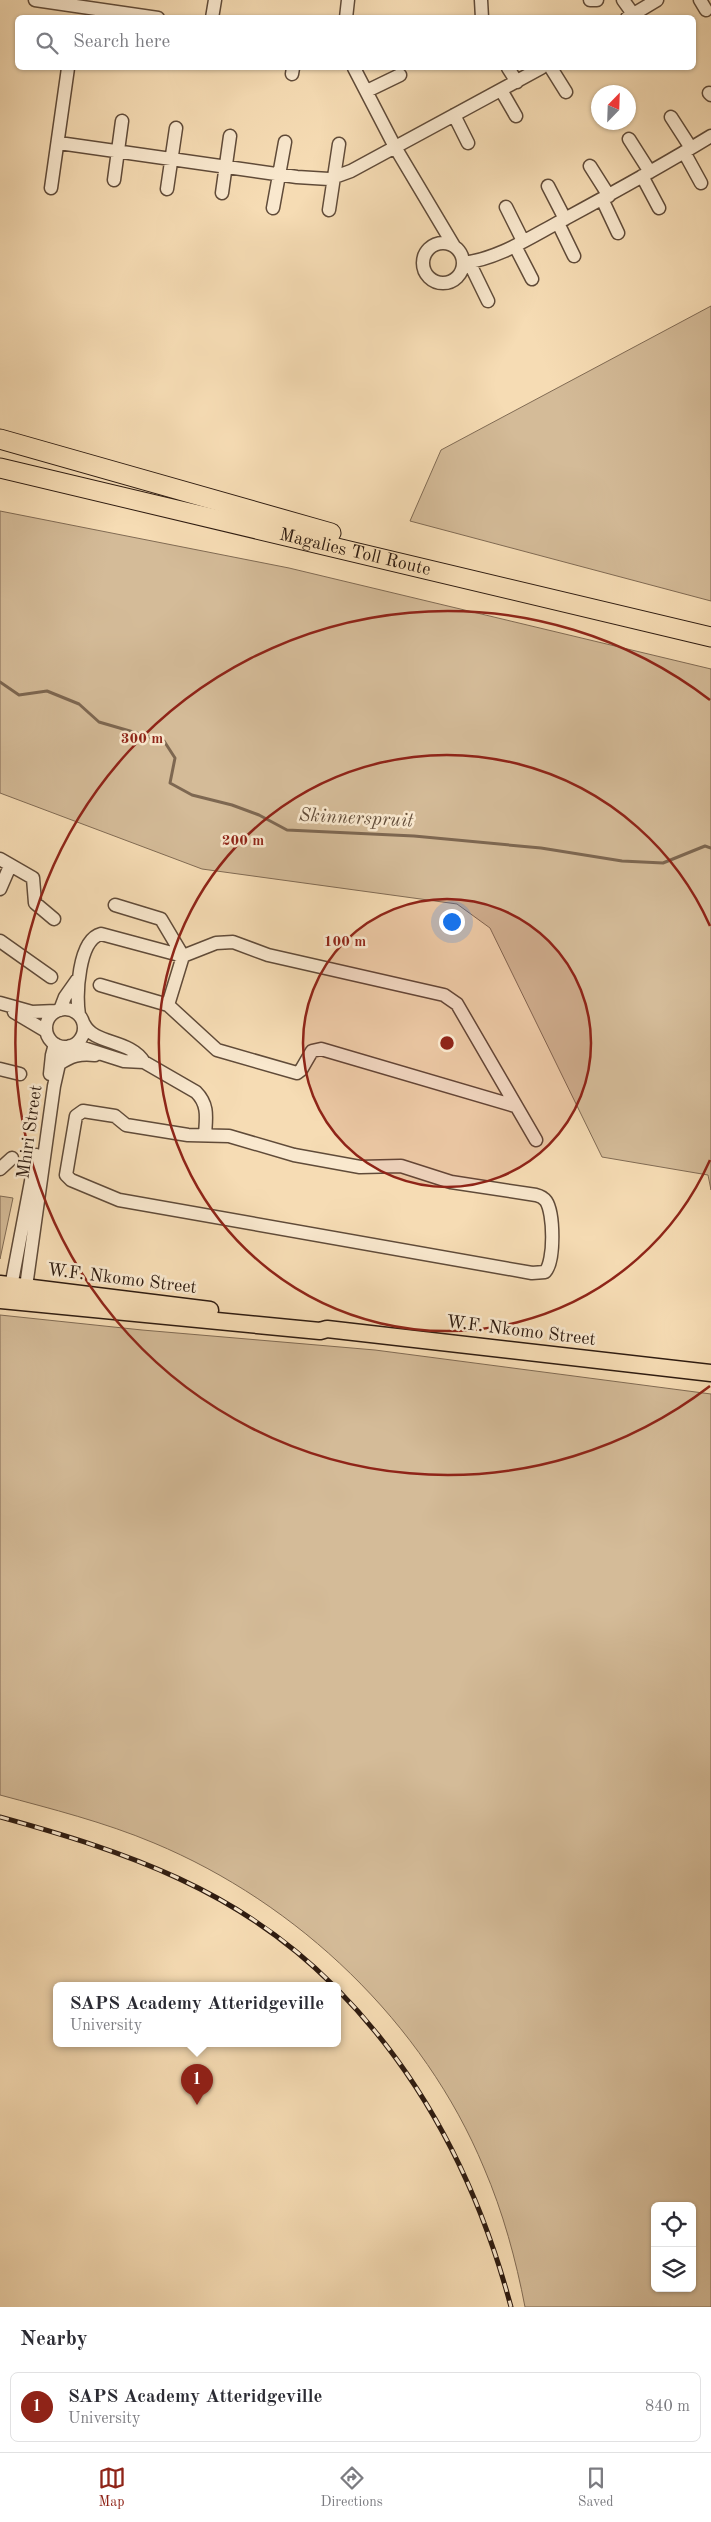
<!DOCTYPE html>
<html lang="en">
<head>
<meta charset="utf-8">
<style>
	:root { --surface:#fff; --page:#f2f2f3; --text:#2b2b33; --muted:#7c7c81; --line:#e1e1e2; --accent:#8f2418 }
	body { margin:0; font-family:"Old Standard TT",serif; background:var(--page); color:var(--text) }
	.controls { position:absolute; right:15px; bottom:15px; display:grid; overflow:hidden; border-radius:8px; box-shadow:0 1px 4px #0004 }
	.controls button { width:45px; height:45px; display:grid; place-items:center; padding:0; border:0; border-bottom:1px solid var(--line); background:var(--surface); color:var(--text); font:25px sans-serif }
	.compass { position:absolute; left:591px; top:85px; width:45px; height:45px; border-radius:50%; background:var(--surface); box-shadow:0 1px 4px #0004; rotate:23deg }
	.you { position:absolute; left:451px; top:921px; width:18px; height:18px; margin:-12px; border:4px solid #fff; border-radius:50%; background:#1a73e8; box-shadow:0 0 0 8px #1a73e833 }
	.badge { display:grid; place-items:center; width:32px; height:32px; border-radius:50%; background:var(--accent); color:#fff; font-size:16px; font-weight:700 }
	.pin { position:absolute; translate:-50% -41px; filter:drop-shadow(0 1px 2px #0008) }
	.pin::after { content:''; position:absolute; top:26px; width:18px; height:15px; background:inherit; clip-path:polygon(0 0,100% 0,50% 100%) }
	.popup { position:absolute; left:53px; top:1982px; width:288px; height:65px; box-sizing:border-box; display:grid; place-content:center; border-radius:8px; background:var(--surface); filter:drop-shadow(0 1px 4px #0005); font-size:16px; white-space:nowrap; color:var(--muted) }
	.popup b { font-size:19px; color:var(--text) }
	.popup::after { content:''; position:absolute; left:50%; top:100%; margin-left:-10px; border:10px solid transparent; border-top-color:var(--surface) }
	.list { margin:0; padding:0; list-style:none }
	h2 { display:flex; justify-content:space-between; align-items:center; height:65px; margin:0; padding:0 20px; font-size:21px }
	h2 small { font-size:16px; font-weight:400; color:var(--muted) }
	.list li { display:grid; grid-template-columns:32px 1fr auto; gap:15px; align-items:center; box-sizing:border-box; height:70px; margin:0 10px 10px; padding:0 10px; border:1px solid var(--line); border-radius:8px }
	.list b { display:block; font-size:19px; white-space:nowrap }
	.list p { margin:0; font-size:16px; white-space:nowrap; color:var(--muted) }
	.list em { font-size:16px; font-style:normal; color:var(--muted) }
	.icon { flex:none; width:28px; height:28px; fill:none; stroke:currentColor; stroke-width:2; stroke-linecap:round; stroke-linejoin:round }
	.map { position:relative; flex:none; width:711px; height:2307px; overflow:hidden }
	.search { position:absolute; background:var(--surface); box-shadow:0 1px 4px #0004; left:15px; right:15px; top:15px; height:55px; display:flex; align-items:center; gap:12px; box-sizing:border-box; padding:0 18px; border-radius:8px; color:var(--muted); font-size:19px }
	.sheet { height:145px; background:var(--surface) }
	nav { display:flex; justify-content:space-around; align-items:center; box-sizing:border-box; height:70px; border-top:1px solid var(--line); background:var(--surface); font-size:14px; color:var(--muted) }
	nav a { display:grid; justify-items:center; gap:2px }
	nav .on { color:var(--accent) }
	.map>svg:first-child { display:block }
	.green { fill:#d4bb98; stroke:#816b54; fill-rule:evenodd }
	.lines { fill:none; stroke-linecap:round; stroke-linejoin:round }
	.stream { stroke:#7d6751; stroke-width:3 }
	.minor-casing { stroke:#604b39; stroke-width:15 }
	.major-casing { stroke:#2e1b10; stroke-width:19 }
	.highway-casing { stroke:#2e1b10; stroke-width:21 }
	.minor { stroke:#f9e8ce; stroke-width:12 }
	.major { stroke:#f6dcb4; stroke-width:16 }
	.highway { stroke:#f6dcb4; stroke-width:19 }
	.rail-casing { stroke:#2e1b10; stroke-width:5 }
	.rail { stroke:#f9e8ce; stroke-width:3; stroke-dasharray:9; stroke-linecap:butt }
	.ring { fill:none; stroke:#8f2418; stroke-width:2.5 }
	.labels { text-anchor:middle; dominant-baseline:central; stroke-width:5; stroke-linejoin:round; paint-order:stroke }
	.street-label { font-size:18px; fill:#2e1b10; stroke:#f9e8ce }
	.water-label { font-size:19px; font-style:italic; fill:#634e3b; stroke:#f9e8ce }
	.centre { fill:#8f2418; stroke:#f9e8ce; stroke-width:2.5 }
	.ring-label { font-size:15px; text-anchor:middle; font-weight:bold; fill:#8f2418; stroke:#f9e8ce; stroke-width:5; stroke-linejoin:round; paint-order:stroke }
</style>
</head>
<body>
<div class="map">
<svg width="711" height="2307" viewBox="0 0 711 2307">
	<rect width="100%" height="100%" fill="#f6dcb4"/>
	<filter id="stains"><feTurbulence type="fractalNoise" baseFrequency=".004" numOctaves="4"/><feColorMatrix values="0 0 0 0 .2 0 0 0 0 .09 0 0 0 0 .02 0 0 0 .5 -.17"/></filter>
	<radialGradient id="worn" r=".72"><stop offset=".6" stop-color="#630" stop-opacity="0"/><stop offset="1" stop-color="#630" stop-opacity=".3"/></radialGradient>
	<path class="green" d="M 711,306 L 711,601 L 410,521 L 441,450 Z
		M 0,511 L 289,568 L 711,669 L 711,1190 L 708,1175 L 602,1157 L 490,928 L 457,904 L 202,869 L 0,793 Z
		M 0,1196 L 13,1198 L 0,1259 Z
		M 0,1315 L 142,1330 L 375,1350 L 711,1394 L 711,2307 L 525,2307 C 516,2260 503,2212 484,2168 C 424,2023 298,1903 154,1843 C 104,1822 52,1809 0,1795 ZM 655,2206 L 692,2206 L 692,2288 L 655,2288 Z"/>
	<g class="lines">
		<path class="stream" d="M 0,682 L 19,695 L 47,691 L 79,704 L 99,722 L 164,741 L 175,758 L 170,783 L 192,795 L 232,805 L 259,815 L 287,830 L 414,836 L 541,848 L 622,861 L 663,863 L 705,846 L 711,848"/>
		<g class="minor-casing">
			<path id="minor" d="M 35,0 L 158,18
				M 481,0 L 482,18
				M 590,0 L 597,0
				M 623,0 L 633,14
				M 700,0 L 706,10
				M 212,18 L 215,0
				M 346,18 L 348,0
				M 627,18 L 657,0
				M 354,68 L 395,147 L 454,246
				M 508,68 L 517,82
				M 551,68 L 566,92
				M 292,74 L 293,68
				M 501,90 L 516,116
				M 367,91 L 400,75
				M 709,93 L 711,95
				M 454,115 L 468,143
				M 671,117 L 691,148
				M 629,139 L 650,172
				M 59,143 L 297,177 L 329,179 L 351,171 L 541,68
				M 684,152 L 701,183
				M 590,166 L 609,196
				M 642,176 L 659,208
				M 114,180 L 122,121
				M 548,186 L 565,219
				M 51,188 L 68,68
				M 167,189 L 176,128
				M 222,193 L 230,136
				M 602,199 L 618,233
				M 506,207 L 523,241
				M 273,208 L 285,142
				M 329,210 L 339,144
				M 558,223 L 574,256
				M423 263a20 20 0 1 1 40 0a20 20 0 1 1-40 0Z
				M 515,246 L 532,279
				M 469,262 L 488,301
				M 463,263 C 498,259 529,238 561,221 C 611,194 662,166 711,136
				M 0,859 L 33,878 L 35,903 L 54,919
				M 0,889 L 10,866
				M 115,905 L 161,919 L 183,956 L 168,1005
				M 0,941 L 51,977
				M 100,985 L 168,1005 L 217,1050 L 297,1073 L 301,1070 L 312,1051 L 321,1049 L 515,1106
				M 0,1003 L 32,1012 L 56,1011
				M46 1028a19 19 0 1 1 38 0a19 19 0 1 1-38 0Z
				M 60,1010 L 65,997 L 77,980
				M 14,1012 L 46,1031
				M 79,1015 C 76,995 78,940 101,934 L 183,956 L 216,943 L 233,942 L 268,955 L 444,995 L 457,1004 L 536,1140
				M 84,1024 C 94,1045 130,1039 144,1062
				M 74,1045 L 124,1061 L 144,1062 L 196,1092 C 209,1105 206,1118 205,1135
				M 59,1064 C 71,1056 80,1053 95,1055
				M 0,1069 L 20,1074
				M 50,1074 L 52,1055 L 55,1044
				M 83,1111 L 115,1116 L 126,1125 L 188,1135 L 229,1136 L 294,1155 L 360,1167 L 401,1166 L 451,1182 L 536,1195 C 540,1196 543,1197 546,1201 C 554,1213 555,1261 545,1272 L 532,1273 L 119,1200 L 71,1180 L 66,1175 L 76,1116 Z
				M 0,1169 L 12,1158
				M 10,1292 L 36,1155
				M 25,1294 L 54,1086 L 61,1055 L 70,1046"/>
		</g>
		<g class="major-casing">
			<path id="major" d="M 0,1284 L 210,1310
				M 0,1300 L 320,1331 L 327,1329 L 711,1373"/>
		</g>
		<g class="highway-casing">
			<g id="highway">
				<path d="M 0,439 L 331,533"/>
				<path id="s1" d="M 0,468 L 711,637"/>
			</g>
		</g>
		<use href="#minor" class="minor"/>
		<use href="#major" class="major"/>
		<use href="#highway" class="highway"/>
		<g class="rail-casing">
			<path id="rail" d="M 0,1817 C 127,1852 239,1890 334,1986
				M 337,1989 C 425,2078 479,2187 511,2307"/>
		</g>
		<use href="#rail" class="rail"/>
	</g>
	<circle cx="447" cy="1043" r="144" fill="#8f2418" fill-opacity=".12"/>
	<g class="ring">
		<circle cx="447" cy="1043" r="144"/>
		<path d="M710 1160A288 288 0 1 1 710 926"/>
		<path d="M710 1386A432 432 0 1 1 710 700"/>
	</g>
	<g class="labels">
		<g class="street-label">
			<text stroke="none"><textPath href="#s1" startOffset="365">Magalies Toll Route</textPath></text>
			<text transform="translate(30 1132) rotate(-82)">Mhiri Street</text>
			<text transform="translate(122 1279) rotate(7)">W.F. Nkomo Street</text>
			<text transform="translate(521 1331) rotate(7)">W.F. Nkomo Street</text>
		</g>
		<g class="water-label">
			<text transform="translate(356 819) rotate(3)">Skinnerspruit</text>
		</g>
	</g>
	<circle cx="447" cy="1043" r="8" class="centre"/>
	<g class="ring-label">
		<text x="142" y="743">300 m</text>
		<text x="243" y="845">200 m</text>
		<text x="345" y="946">100 m</text>
	</g>
	<rect width="100%" height="100%" filter="url(#stains)"/>
	<rect width="100%" height="100%" fill="url(#worn)"/>
</svg>
<div class="controls">
<button><svg class="icon" aria-label="locate" viewBox="0 0 24 24"><circle cx="12" cy="12" r="6"/><path d="M12 2v4M12 18v4M2 12h4M18 12h4"/></svg></button>
<button><svg class="icon" aria-label="layers" viewBox="0 0 24 24"><path d="M12 4l9 5-9 5-9-5zM3 14l9 5 9-5"/></svg></button>
</div>
<svg class="compass" viewBox="-18 -18 36 36"><path d="M0-13l5 13h-10z" fill="#e53935"/><path d="M0 13l5-13h-10z" fill="#7c7c81"/></svg>
<div class="you"></div>
<div class="pin badge" style="left:197px;top:2105px">1</div>
<div class="popup"><b>SAPS Academy Atteridgeville</b>University</div>
<div class="search"><svg class="icon" aria-label="search" viewBox="0 0 24 24"><circle cx="10" cy="10" r="6"/><path d="M15 15l6 6"/></svg>Search here</div>
</div>
<section class="sheet">
<h2>Nearby<small></small></h2>
<ul class="list">
<li><span class="badge">1</span><div><b>SAPS Academy Atteridgeville</b><p>University</p></div><em>840 m</em></li>
</ul>
</section>
<nav>
<a class="on"><svg class="icon" aria-label="map" viewBox="0 0 24 24"><path d="M3 6l6-2 6 2 6-2v14l-6 2-6-2-6 2zM9 4v14M15 6v14"/></svg>Map</a>
<a><svg class="icon" aria-label="directions" viewBox="0 0 24 24"><path d="M12 3l9 9-9 9-9-9zM9 14v-3h6M13 9l2 2-2 2"/></svg>Directions</a>
<a><svg class="icon" aria-label="saved" viewBox="0 0 24 24"><path d="M7 4h10v16l-5-4-5 4z"/></svg>Saved</a>
</nav>
</body>
</html>
